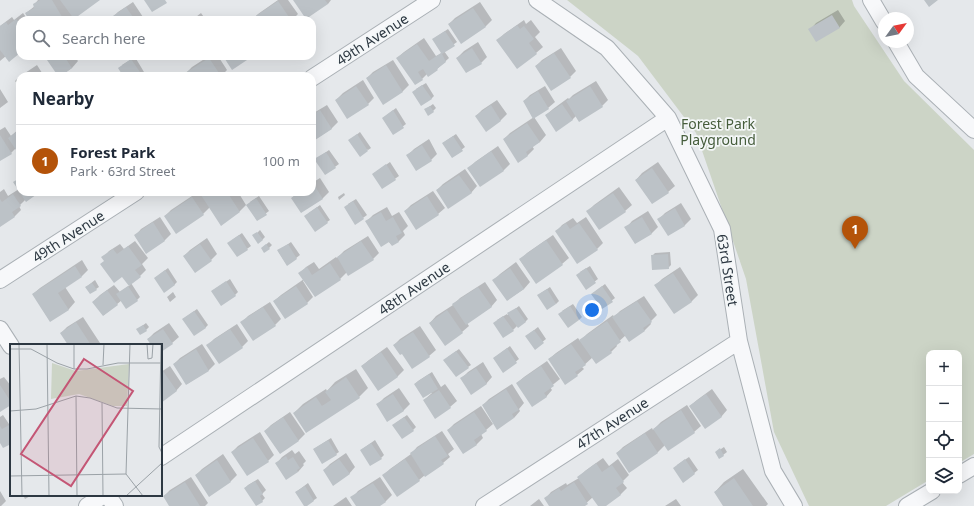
<!DOCTYPE html>
<html lang="en">
<head>
<meta charset="utf-8">
<style>
	:root { --surface:#fff; --page:#f2f2f3; --text:#1f2937; --muted:#747a83; --line:#e0e1e3; --accent:#b45309 }
	body { margin:0; font-family:"Noto Sans",sans-serif; background:var(--page); color:var(--text) }
	.controls { position:absolute; right:12px; bottom:12px; display:grid; overflow:hidden; border-radius:8px; box-shadow:0 4px 16px #0002 }
	.controls button { width:36px; height:36px; display:grid; place-items:center; padding:0; border:0; border-bottom:1px solid var(--line); background:var(--surface); color:var(--text); font:20px sans-serif }
	.compass { position:absolute; left:878px; top:12px; width:36px; height:36px; border-radius:50%; background:var(--surface); box-shadow:0 4px 16px #0002; rotate:57deg }
	.you { position:absolute; left:592px; top:310px; width:14px; height:14px; margin:-10px; border:3px solid #fff; border-radius:50%; background:#1a73e8; box-shadow:0 0 0 6px #1a73e833 }
	.badge { display:grid; place-items:center; width:26px; height:26px; border-radius:50%; background:var(--accent); color:#fff; font-size:13px; font-weight:700 }
	.pin { position:absolute; translate:-50% -33px; filter:drop-shadow(0 1px 2px #0008) }
	.pin::after { content:''; position:absolute; top:21px; width:14px; height:12px; background:inherit; clip-path:polygon(0 0,100% 0,50% 100%) }
	.list { margin:0; padding:0; list-style:none }
	h2 { display:flex; justify-content:space-between; align-items:center; height:52px; margin:0; padding:0 16px; font-size:17px }
	h2 small { font-size:13px; font-weight:400; color:var(--muted) }
	.list li { display:grid; grid-template-columns:26px 1fr auto; gap:12px; align-items:center; box-sizing:border-box; height:72px; padding:0 16px; border-top:1px solid var(--line) }
	.list b { display:block; font-size:15px; white-space:nowrap }
	.list p { margin:0; font-size:13px; white-space:nowrap; color:var(--muted) }
	.list em { font-size:13px; font-style:normal; color:var(--muted) }
	.icon { flex:none; width:22px; height:22px; fill:none; stroke:currentColor; stroke-width:2; stroke-linecap:round; stroke-linejoin:round }
	.map { position:relative; flex:none; width:974px; height:506px; overflow:hidden }
	.search { position:absolute; background:var(--surface); box-shadow:0 4px 16px #0002; left:16px; top:16px; width:300px; height:44px; display:flex; align-items:center; gap:10px; box-sizing:border-box; padding:0 14px; border-radius:12px; color:var(--muted); font-size:15px }
	.panel { position:absolute; background:var(--surface); box-shadow:0 4px 16px #0002; left:16px; top:72px; width:300px; height:124px; border-radius:12px }
	.map>svg:first-child { display:block }
	.green { fill:#ccd4c6 }
	.shadow { fill:#0003 }
	.building { fill:#bcc2c7 }
	.lines { fill:none; stroke-linecap:round; stroke-linejoin:round }
	.street-casing { stroke:#aab0b5; stroke-width:18 }
	.street { stroke:#f7f8fa; stroke-width:16 }
	.labels { text-anchor:middle; dominant-baseline:central; stroke-width:3.5; stroke-linejoin:round; paint-order:stroke }
	.street-label { font-size:14px; fill:#2d3842; stroke:#f4f7f8 }
	.park-label { font-size:14px; fill:#465d3c; stroke:#f4f7f8 }
	.inset-road { fill:none; stroke:#9ba2a7; stroke-width:1 }
	.view { fill:#c45675; fill-opacity:0.15; stroke:#c45675; stroke-width:2 }
	.inset-edge { fill:none; stroke:#2d3842; stroke-width:2 }
</style>
</head>
<body>
<div class="map">
<svg width="974" height="506" viewBox="0 0 974 506">
	<rect width="100%" height="100%" fill="#e5e8eb"/>
	<path class="green" d="M 567,0 L 852,0 L 854,6 L 904,81 L 974,150 L 974,454 L 959,463 L 959,353 L 929,353 L 929,480 L 886,506 L 809,506 L 774,432 L 746,279 L 696,133 L 638,56 Z"/>
	<path class="shadow" d="M 38,0 L 98,0 L 73,18 L 72,20 L 30,20 L 26,13 L 35,6 L 34,5 Z
		M 278,0 L 288,0 L 298,14 L 292,20 L 252,20 L 258,14 Z
		M 294,0 L 331,0 L 328,4 Z
		M 133,2 L 143,17 L 141,20 L 113,20 L 112,18 L 118,12 Z
		M 480,2 L 492,20 L 486,26 L 461,42 L 449,24 L 455,18 Z
		M 838,10 L 845,21 L 839,28 L 810,30 L 816,23 Z
		M 23,13 L 28,20 L 20,20 L 20,52 L 6,56 L 0,61 L 0,26 L 12,17 L 14,20 Z
		M 201,13 L 206,20 L 192,20 Z
		M 524,20 L 526,24 L 531,20 L 540,32 L 535,37 L 543,47 L 536,53 L 498,40 L 504,34 Z
		M 448,29 L 457,42 L 444,51 L 449,58 L 437,69 L 427,74 L 422,79 L 397,58 L 404,52 L 424,38 L 436,56 L 442,53 L 436,37 Z
		M 478,42 L 487,57 L 481,63 L 457,58 L 464,51 Z
		M 561,48 L 576,71 L 570,77 L 536,66 L 542,60 Z
		M 52,56 L 74,56 L 78,61 L 72,68 L 60,76 Z
		M 162,56 L 171,56 L 165,60 Z
		M 209,56 L 218,56 L 227,70 L 221,76 L 188,76 L 186,73 L 192,67 Z
		M 135,57 L 144,72 L 139,76 L 124,76 L 122,65 Z
		M 393,60 L 409,85 L 403,91 L 383,103 L 367,78 L 373,72 Z
		M 37,65 L 44,76 L 20,76 L 22,75 Z
		M 20,76 L 20,88 L 15,81 Z
		M 363,80 L 374,98 L 368,104 L 336,100 L 343,93 Z
		M 596,81 L 608,100 L 602,106 L 576,116 L 572,120 L 546,115 L 553,109 L 568,98 L 569,99 L 573,95 Z
		M 426,83 L 434,96 L 431,99 L 416,89 Z
		M 545,86 L 555,102 L 548,108 L 534,117 L 546,135 L 540,142 L 532,146 L 534,149 L 528,155 L 518,161 L 504,139 L 510,133 L 534,117 L 524,101 L 530,95 Z
		M 0,89 L 8,102 L 0,108 Z
		M 497,100 L 507,114 L 501,120 L 486,130 L 476,116 L 482,110 Z
		M 433,104 L 436,108 L 433,111 L 426,109 Z
		M 327,105 L 338,122 L 331,129 L 312,141 L 312,114 Z
		M 396,108 L 406,124 L 393,134 L 383,118 Z
		M 5,127 L 11,136 L 20,128 L 20,154 L 16,148 L 11,153 L 0,160 L 0,130 Z
		M 360,132 L 371,148 L 368,150 L 350,140 Z
		M 456,134 L 465,147 L 452,157 L 443,143 Z
		M 429,139 L 437,154 L 431,160 L 408,155 L 414,149 Z
		M 498,146 L 510,164 L 504,170 L 480,186 L 469,168 L 475,162 Z
		M 329,150 L 339,164 L 325,174 L 319,157 Z
		M 390,162 L 399,176 L 383,187 L 373,174 Z
		M 658,162 L 675,186 L 668,192 L 652,203 L 636,180 L 642,173 Z
		M 465,169 L 477,186 L 471,193 L 437,190 L 443,184 Z
		M 20,177 L 20,192 L 38,192 L 25,200 L 19,206 L 21,210 L 15,216 L 0,226 L 0,192 L 4,189 L 8,196 L 19,189 L 14,183 Z
		M 320,178 L 329,192 L 323,198 L 301,212 L 292,198 L 298,192 L 312,192 L 312,183 Z
		M 619,187 L 632,205 L 625,211 L 588,211 L 594,205 Z
		M 433,191 L 445,208 L 438,214 L 405,211 L 411,205 Z
		M 198,192 L 200,193 L 201,192 L 238,192 L 246,205 L 240,211 L 221,224 L 210,207 L 203,214 L 176,232 L 165,216 L 171,210 Z
		M 344,193 L 345,195 L 339,200 L 338,197 Z
		M 259,196 L 269,211 L 257,220 L 250,202 Z
		M 356,199 L 367,215 L 356,223 L 348,204 Z
		M 681,203 L 691,219 L 685,225 L 668,235 L 659,219 L 665,213 Z
		M 320,205 L 330,220 L 327,222 L 305,216 Z
		M 387,207 L 392,216 L 399,212 L 408,226 L 403,231 L 405,235 L 399,241 L 392,245 L 367,221 L 373,215 Z
		M 648,211 L 658,227 L 652,233 L 635,243 L 626,228 L 632,221 Z
		M 160,217 L 171,234 L 165,240 L 146,252 L 135,236 L 141,229 Z
		M 586,217 L 603,243 L 597,249 L 556,232 L 562,225 L 573,218 L 577,223 Z
		M 260,230 L 265,237 L 262,240 L 257,233 Z
		M 242,233 L 251,246 L 237,256 L 232,240 Z
		M 553,235 L 569,258 L 562,264 L 536,282 L 520,260 L 527,253 Z
		M 368,236 L 379,253 L 373,259 L 347,272 L 340,279 L 315,296 L 304,280 L 303,281 L 313,297 L 307,303 L 274,301 L 281,295 L 304,279 L 300,273 L 306,267 L 314,262 L 319,269 L 336,257 L 337,258 L 344,251 Z
		M 207,238 L 217,254 L 211,260 L 184,256 L 190,250 Z
		M 135,241 L 148,258 L 142,264 L 146,270 L 140,276 L 131,283 L 140,297 L 137,300 L 122,300 L 104,315 L 93,302 L 100,295 L 114,285 L 120,292 L 130,285 L 123,275 L 103,258 L 109,251 L 120,244 L 124,249 Z
		M 269,242 L 272,245 L 269,248 L 262,248 Z
		M 291,242 L 300,255 L 287,265 L 278,251 Z
		M 670,252 L 671,265 L 668,268 L 652,256 L 655,253 Z
		M 82,260 L 88,270 L 82,276 L 65,287 L 75,302 L 69,309 L 50,321 L 33,294 L 40,288 Z
		M 516,262 L 530,282 L 524,289 L 507,300 L 494,280 L 500,274 Z
		M 590,266 L 598,279 L 586,288 L 580,272 Z
		M 680,267 L 698,295 L 692,301 L 674,313 L 656,285 L 662,279 Z
		M 168,268 L 177,282 L 174,285 L 155,278 Z
		M 230,279 L 238,292 L 235,295 L 212,291 Z
		M 95,280 L 99,287 L 96,289 L 86,287 Z
		M 485,282 L 497,300 L 491,307 L 467,323 L 469,326 L 462,332 L 430,323 L 436,316 L 453,305 L 460,298 Z
		M 605,284 L 615,298 L 602,308 L 592,294 Z
		M 550,287 L 559,301 L 556,304 L 541,293 Z
		M 173,292 L 176,297 L 170,302 L 167,297 Z
		M 644,296 L 657,315 L 650,322 L 651,324 L 645,330 L 629,340 L 626,335 L 616,344 L 617,346 L 611,352 L 593,357 L 582,367 L 584,369 L 577,375 L 566,383 L 549,359 L 556,353 L 578,338 L 580,341 L 587,334 L 613,315 L 614,317 L 620,311 Z
		M 270,302 L 281,319 L 275,325 L 242,322 L 248,316 Z
		M 573,304 L 582,317 L 579,320 L 562,311 Z
		M 519,306 L 528,319 L 525,322 L 517,326 L 513,330 L 497,320 L 507,314 L 507,315 Z
		M 197,309 L 208,325 L 205,328 L 183,319 Z
		M 83,317 L 100,343 L 99,345 L 69,345 L 61,333 L 67,327 Z
		M 146,323 L 149,327 L 146,330 L 138,329 Z
		M 169,323 L 179,337 L 172,343 L 161,351 L 161,345 L 152,345 L 148,339 L 154,333 Z
		M 237,324 L 248,341 L 242,347 L 208,345 L 214,339 Z
		M 420,326 L 436,350 L 429,356 L 403,352 L 394,345 L 400,339 Z
		M 538,327 L 546,339 L 535,348 L 529,334 Z
		M 202,344 L 215,364 L 209,370 L 187,384 L 174,364 L 180,358 Z
		M 510,346 L 519,359 L 503,372 L 494,358 Z
		M 387,347 L 404,370 L 397,377 L 362,366 L 369,360 Z
		M 459,349 L 471,365 L 468,367 L 448,357 Z
		M 547,361 L 560,379 L 550,387 L 552,390 L 546,397 L 517,383 L 524,377 Z
		M 483,362 L 492,377 L 486,384 L 462,378 L 468,372 Z
		M 170,366 L 182,384 L 176,391 L 161,401 L 161,372 Z
		M 356,369 L 368,388 L 359,397 L 294,413 L 303,404 L 326,389 L 327,391 L 335,382 Z
		M 432,372 L 441,387 L 445,384 L 457,401 L 450,407 L 424,400 L 432,393 L 415,384 L 418,381 Z
		M 4,377 L 11,386 L 11,403 L 0,411 L 0,379 Z
		M 512,384 L 524,403 L 519,409 L 520,411 L 514,418 L 483,405 L 489,399 Z
		M 399,388 L 410,404 L 403,411 L 377,405 L 384,398 Z
		M 712,389 L 727,410 L 721,417 L 690,406 L 697,400 Z
		M 687,405 L 701,426 L 694,432 L 665,445 L 658,452 L 629,471 L 617,453 L 623,447 L 652,428 L 653,430 L 661,422 Z
		M 481,406 L 493,424 L 486,430 L 481,434 L 483,438 L 477,444 L 463,453 L 448,430 L 454,424 Z
		M 290,412 L 305,434 L 299,440 L 280,453 L 265,431 L 271,425 Z
		M 3,415 L 9,424 L 11,422 L 11,443 L 0,441 L 0,417 Z
		M 407,415 L 416,427 L 413,430 L 396,423 Z
		M 442,431 L 454,449 L 448,454 L 450,457 L 443,463 L 425,475 L 419,480 L 384,475 L 390,469 L 411,454 L 417,447 Z
		M 260,432 L 274,455 L 268,461 L 232,452 L 238,446 Z
		M 331,438 L 339,452 L 336,454 L 314,449 L 317,447 Z
		M 375,440 L 384,455 L 381,458 L 361,450 Z
		M 724,447 L 727,452 L 719,458 L 718,451 Z
		M 292,450 L 295,454 L 299,451 L 306,461 L 303,464 L 304,465 L 298,472 L 276,464 L 282,457 Z
		M 346,453 L 355,467 L 349,474 L 324,470 L 330,464 Z
		M 223,454 L 237,475 L 231,481 L 209,495 L 196,475 L 202,469 Z
		M 689,457 L 698,470 L 683,482 L 677,465 Z
		M 603,458 L 609,466 L 618,459 L 629,475 L 622,482 L 627,488 L 620,495 L 604,506 L 599,506 L 593,497 L 583,506 L 550,506 L 545,499 L 551,492 L 566,483 L 567,485 L 579,478 L 585,471 Z
		M 743,469 L 768,504 L 766,506 L 724,506 L 715,492 L 724,482 Z
		M 191,477 L 208,503 L 205,506 L 170,506 L 164,496 L 170,490 Z
		M 380,477 L 392,495 L 386,501 L 379,506 L 357,506 L 352,498 L 358,491 Z
		M 258,479 L 266,490 L 262,494 L 265,498 L 262,501 L 245,488 L 248,485 Z
		M 308,483 L 317,498 L 305,506 L 296,492 Z
		M 0,491 L 6,501 L 1,506 L 0,506 Z
		M 23,495 L 32,495 L 25,499 Z
		M 346,497 L 352,506 L 333,506 Z
		M 539,499 L 544,506 L 530,506 Z
		M 676,499 L 681,506 L 665,506 Z"/>
	<path class="building" d="M 40,0 L 52,0 L 64,20 L 29,20 L 25,13 L 34,8 L 33,4 Z
		M 60,0 L 100,0 L 74,19 Z
		M 144,0 L 165,0 L 167,3 L 152,12 Z
		M 293,0 L 325,0 L 328,4 L 306,19 Z
		M 924,0 L 938,0 L 929,7 Z
		M 278,1 L 291,20 L 250,20 Z
		M 126,7 L 135,20 L 112,20 L 110,18 Z
		M 473,8 L 486,27 L 461,44 L 448,24 Z
		M 832,15 L 840,28 L 816,42 L 808,29 Z
		M 16,19 L 20,24 L 20,53 L 9,62 L 0,50 L 0,26 L 6,22 L 8,25 Z
		M 517,25 L 520,29 L 524,26 L 534,39 L 529,43 L 537,54 L 517,69 L 496,40 Z
		M 445,31 L 455,46 L 442,54 L 446,62 L 437,69 L 438,70 L 428,77 L 423,69 L 418,72 L 423,80 L 415,85 L 396,58 L 417,44 L 429,61 L 441,53 L 432,39 Z
		M 472,48 L 482,64 L 466,73 L 456,58 Z
		M 554,53 L 571,78 L 551,91 L 535,66 Z
		M 52,56 L 64,56 L 72,68 L 61,76 L 58,76 L 47,60 Z
		M 223,56 L 253,56 L 232,70 Z
		M 209,58 L 221,76 L 187,76 L 185,73 Z
		M 131,59 L 142,75 L 141,76 L 123,76 L 118,68 Z
		M 386,65 L 403,92 L 383,105 L 366,78 Z
		M 422,85 L 432,99 L 421,106 L 412,92 Z
		M 356,86 L 369,105 L 347,119 L 335,100 Z
		M 590,86 L 603,107 L 579,122 L 566,101 Z
		M 538,91 L 549,109 L 533,119 L 523,101 Z
		M 562,104 L 573,120 L 556,132 L 545,115 Z
		M 491,105 L 501,121 L 486,132 L 475,116 Z
		M 430,106 L 434,112 L 428,116 L 424,109 Z
		M 320,110 L 332,129 L 312,142 L 312,115 Z
		M 393,110 L 404,128 L 393,135 L 382,118 Z
		M 527,123 L 540,142 L 526,152 L 528,156 L 518,163 L 503,139 Z
		M 20,129 L 20,156 L 8,138 Z
		M 357,134 L 368,151 L 360,157 L 348,140 Z
		M 0,135 L 12,154 L 0,161 Z
		M 453,136 L 463,151 L 452,158 L 442,143 Z
		M 422,145 L 432,161 L 416,171 L 406,155 Z
		M 491,151 L 504,171 L 480,187 L 467,168 Z
		M 326,152 L 336,168 L 325,175 L 314,159 Z
		M 386,164 L 396,180 L 382,189 L 372,174 Z
		M 652,168 L 669,193 L 652,204 L 635,180 Z
		M 459,175 L 472,193 L 448,209 L 436,190 Z
		M 20,178 L 20,192 L 40,192 L 26,202 L 13,182 Z
		M 313,183 L 323,199 L 301,213 L 291,198 L 300,192 L 312,192 L 312,184 Z
		M 199,192 L 227,192 L 240,212 L 221,226 Z
		M 613,193 L 626,212 L 599,230 L 586,211 Z
		M 13,194 L 21,206 L 12,212 L 15,217 L 0,227 L 0,199 L 2,202 Z
		M 427,196 L 439,215 L 416,230 L 404,211 Z
		M 192,197 L 204,215 L 176,234 L 164,216 Z
		M 256,198 L 267,215 L 257,221 L 246,205 Z
		M 353,201 L 364,219 L 355,225 L 344,207 Z
		M 317,207 L 328,223 L 315,232 L 304,216 Z
		M 675,208 L 685,226 L 668,236 L 657,219 Z
		M 381,212 L 386,221 L 393,217 L 402,233 L 396,236 L 399,242 L 392,246 L 389,242 L 381,247 L 365,221 Z
		M 642,217 L 652,234 L 635,244 L 624,227 Z
		M 153,222 L 165,241 L 146,254 L 134,235 Z
		M 566,223 L 570,229 L 579,223 L 598,250 L 577,264 L 555,231 Z
		M 257,232 L 263,240 L 258,244 L 252,235 Z
		M 239,235 L 248,250 L 237,257 L 227,243 Z
		M 546,240 L 563,265 L 536,284 L 519,259 Z
		M 361,241 L 374,260 L 348,276 L 337,257 Z
		M 200,244 L 212,261 L 195,273 L 183,256 Z
		M 266,244 L 270,249 L 264,253 L 261,248 Z
		M 288,244 L 297,259 L 287,266 L 277,250 Z
		M 128,246 L 142,265 L 135,270 L 141,277 L 129,286 L 122,277 L 114,283 L 100,264 L 104,261 L 101,257 L 113,249 L 117,254 Z
		M 668,254 L 669,269 L 652,270 L 651,255 Z
		M 330,263 L 341,280 L 315,297 L 298,273 L 307,267 L 312,275 Z
		M 75,266 L 82,277 L 58,293 L 69,310 L 50,322 L 32,294 Z
		M 510,268 L 524,289 L 507,301 L 492,280 Z
		M 586,268 L 596,283 L 586,290 L 576,275 Z
		M 165,270 L 175,285 L 164,293 L 154,278 Z
		M 673,273 L 692,302 L 674,314 L 654,285 Z
		M 226,281 L 236,296 L 221,306 L 211,291 Z
		M 92,283 L 97,290 L 90,294 L 85,287 Z
		M 128,286 L 138,301 L 126,309 L 116,294 Z
		M 296,286 L 308,304 L 285,319 L 273,301 Z
		M 602,286 L 613,302 L 602,309 L 591,294 Z
		M 478,287 L 492,307 L 466,325 L 452,304 Z
		M 547,289 L 556,304 L 547,310 L 537,295 Z
		M 107,290 L 118,305 L 103,316 L 92,302 Z
		M 637,301 L 652,322 L 643,328 L 645,331 L 629,342 L 612,317 Z
		M 570,306 L 579,320 L 568,328 L 558,314 Z
		M 263,307 L 276,326 L 253,341 L 240,322 Z
		M 516,308 L 526,322 L 518,328 L 507,313 Z
		M 447,310 L 463,333 L 445,346 L 429,323 Z
		M 194,311 L 206,328 L 194,336 L 182,319 Z
		M 503,316 L 514,331 L 503,338 L 493,323 Z
		M 607,321 L 621,342 L 610,350 L 612,353 L 596,364 L 579,340 Z
		M 76,322 L 91,345 L 68,345 L 60,333 Z
		M 143,325 L 147,331 L 140,335 L 136,329 Z
		M 163,329 L 173,344 L 161,352 L 161,345 L 151,345 L 147,339 Z
		M 230,329 L 243,348 L 219,364 L 206,345 Z
		M 534,330 L 544,343 L 535,350 L 525,336 Z
		M 413,332 L 430,357 L 412,369 L 402,354 L 400,355 L 393,345 Z
		M 571,344 L 586,365 L 575,372 L 578,376 L 565,385 L 548,359 Z
		M 507,348 L 517,363 L 503,373 L 493,358 Z
		M 196,349 L 209,371 L 186,385 L 173,364 Z
		M 456,351 L 469,368 L 456,377 L 443,360 Z
		M 381,352 L 398,377 L 378,391 L 361,366 Z
		M 541,366 L 554,386 L 544,393 L 547,397 L 532,407 L 516,383 Z
		M 476,368 L 487,384 L 471,395 L 460,378 Z
		M 163,371 L 177,391 L 161,403 L 161,373 Z
		M 429,374 L 438,389 L 423,398 L 414,384 Z
		M 346,377 L 360,398 L 306,433 L 293,413 L 316,397 L 322,406 L 331,400 L 325,392 Z
		M 0,385 L 11,402 L 11,405 L 0,412 Z
		M 506,389 L 519,410 L 512,414 L 514,418 L 497,430 L 482,405 Z
		M 439,390 L 451,408 L 435,419 L 423,400 Z
		M 393,394 L 404,411 L 387,422 L 376,404 Z
		M 706,394 L 722,417 L 705,429 L 689,406 Z
		M 681,410 L 695,433 L 668,451 L 653,429 Z
		M 474,412 L 487,431 L 474,440 L 477,445 L 463,454 L 447,430 Z
		M 283,417 L 299,441 L 280,454 L 264,431 Z
		M 404,417 L 414,431 L 402,439 L 392,425 Z
		M 11,424 L 11,444 L 3,448 L 0,443 L 0,426 L 2,429 Z
		M 645,433 L 658,453 L 629,473 L 616,453 Z
		M 435,436 L 448,456 L 441,460 L 444,464 L 425,477 L 410,453 Z
		M 253,438 L 269,462 L 247,476 L 231,452 Z
		M 328,440 L 337,455 L 322,464 L 313,449 Z
		M 371,443 L 382,459 L 370,466 L 360,450 Z
		M 720,448 L 724,456 L 719,459 L 715,452 Z
		M 286,456 L 288,460 L 293,457 L 300,468 L 297,470 L 298,472 L 286,480 L 275,463 Z
		M 339,459 L 350,474 L 333,486 L 323,470 Z
		M 405,459 L 420,481 L 397,497 L 382,475 Z
		M 685,459 L 695,474 L 683,483 L 673,468 Z
		M 217,460 L 231,482 L 209,497 L 195,475 Z
		M 596,463 L 602,472 L 612,465 L 624,482 L 616,488 L 621,495 L 606,506 L 598,506 L 577,477 Z
		M 734,478 L 753,506 L 723,506 L 714,492 Z
		M 255,481 L 263,494 L 260,496 L 263,502 L 256,506 L 244,488 Z
		M 185,482 L 200,506 L 169,506 L 163,496 Z
		M 574,482 L 588,504 L 585,506 L 549,506 L 544,498 L 559,488 L 561,491 Z
		M 373,483 L 386,502 L 380,506 L 356,506 L 350,497 Z
		M 305,486 L 314,501 L 307,506 L 304,506 L 295,492 Z"/>
	<g class="lines">
		<g class="street-casing">
			<path id="street" d="M 537,0 L 607,48 L 668,118 L 722,229 L 739,341 L 773,471 L 794,506
				M 871,0 L 884,22
				M 896,42 L 916,76 L 974,130
				M 312,78 L 432,0
				M 0,280 L 136,192
				M 0,329 L 11,346
				M 161,457 L 668,118
				M 959,475 L 974,466
				M 107,495 L 115,506
				M 87,506 L 104,495
				M 484,506 L 739,341
				M 907,506 L 932,491"/>
		</g>
		<use href="#street" class="street"/>
	</g>
	<g class="labels">
		<g class="street-label">
			<text transform="translate(372 39) rotate(-33)">49th Avenue</text>
			<text transform="translate(68 236) rotate(-33)">49th Avenue</text>
			<text transform="translate(728 270) rotate(81)">63rd Street</text>
			<text transform="translate(414 288) rotate(-34)">48th Avenue</text>
			<text transform="translate(612 423) rotate(-33)">47th Avenue</text>
		</g>
		<g class="park-label">
			<text x="718" y="123">Forest Park<tspan x="718" dy="16">Playground</tspan></text>
		</g>
	</g>
	<g transform="translate(10 344)">
		<rect width="152" height="152" fill="#e5e8eb"/>
		<path d="M 42,19 L 66,27 L 119,20 L 117,62 L 103,62 L 69,50 L 41,55 Z" fill="#ccd4c6"/>
		<path class="inset-road" d="M 9,0 L 12,152M 37,0 L 39,152M 64,0 L 64,25M 120,0 L 116,130 L 133,152M 137,0 L 138,15 L 142,14 L 143,0M 151,0 L 149,103 L 152,109M 0,5 L 21,5 L 47,19 L 64,25 L 77,25 L 108,19 L 152,19M 93,21 L 94,0M 66,52 L 67,152M 92,59 L 93,152M 0,67 L 26,65 L 66,52 L 80,54 L 107,64 L 152,65M 0,132 L 116,130M 116,152 L 152,119"/>
		<path class="view" d="M 74,15 L 123,47 L 61,142 L 11,110 Z"/>
		<rect width="152" height="152" class="inset-edge"/>
	</g>
</svg>
<div class="controls">
<button>+</button>
<button>−</button>
<button><svg class="icon" aria-label="locate" viewBox="0 0 24 24"><circle cx="12" cy="12" r="6"/><path d="M12 2v4M12 18v4M2 12h4M18 12h4"/></svg></button>
<button><svg class="icon" aria-label="layers" viewBox="0 0 24 24"><path d="M12 4l9 5-9 5-9-5zM3 14l9 5 9-5"/></svg></button>
</div>
<svg class="compass" viewBox="-18 -18 36 36"><path d="M0-13l5 13h-10z" fill="#e53935"/><path d="M0 13l5-13h-10z" fill="#747a83"/></svg>
<div class="you"></div>
<div class="pin badge" style="left:855px;top:249px">1</div>
<div class="search"><svg class="icon" aria-label="search" viewBox="0 0 24 24"><circle cx="10" cy="10" r="6"/><path d="M15 15l6 6"/></svg>Search here</div>
<section class="panel">
<h2>Nearby<small></small></h2>
<ul class="list">
<li><span class="badge">1</span><div><b>Forest Park</b><p>Park · 63rd Street</p></div><em>100 m</em></li>
</ul>
</section>
</div>
</body>
</html>
